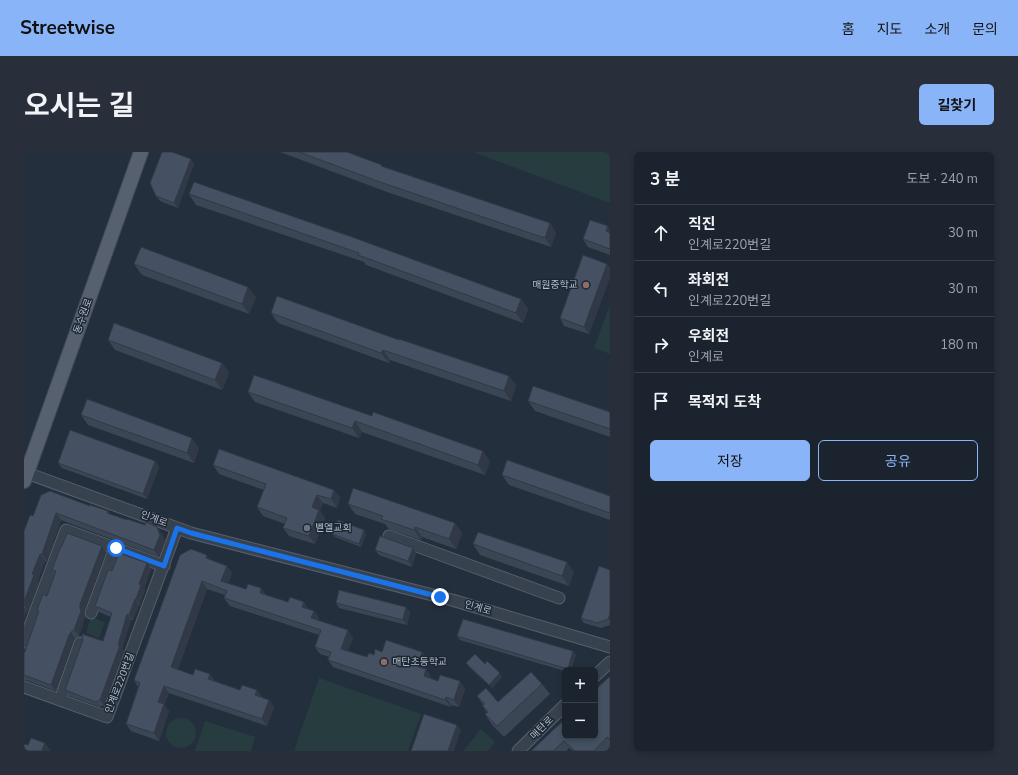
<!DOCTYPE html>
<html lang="ko">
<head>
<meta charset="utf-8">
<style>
	:root { --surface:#1b232e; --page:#282f3a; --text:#f1f3f6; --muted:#a0a4aa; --line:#39404a; --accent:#8ab4f8 }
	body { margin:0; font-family:"Nunito Sans","Noto Sans KR",sans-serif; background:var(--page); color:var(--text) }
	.controls { position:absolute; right:12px; bottom:12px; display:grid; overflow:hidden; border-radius:6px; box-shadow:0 2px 6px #0003 }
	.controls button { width:36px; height:36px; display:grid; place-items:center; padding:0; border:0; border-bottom:1px solid var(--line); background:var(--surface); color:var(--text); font:20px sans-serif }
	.stop { position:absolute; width:12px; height:12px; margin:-9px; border:3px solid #1a73e8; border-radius:50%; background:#fff }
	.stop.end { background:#1a73e8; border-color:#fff; box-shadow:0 1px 4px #0008 }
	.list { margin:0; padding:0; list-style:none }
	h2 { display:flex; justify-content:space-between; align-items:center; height:52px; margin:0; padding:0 16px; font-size:17px }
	h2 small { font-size:13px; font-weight:400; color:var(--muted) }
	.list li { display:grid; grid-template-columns:26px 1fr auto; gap:12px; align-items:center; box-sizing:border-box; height:56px; padding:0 16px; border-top:1px solid var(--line) }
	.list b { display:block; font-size:15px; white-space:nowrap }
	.list p { margin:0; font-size:13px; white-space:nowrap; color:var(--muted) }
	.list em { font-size:13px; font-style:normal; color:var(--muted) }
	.actions { display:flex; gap:8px; padding:12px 16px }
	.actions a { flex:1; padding:9px 0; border:1px solid var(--accent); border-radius:6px; text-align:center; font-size:14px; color:var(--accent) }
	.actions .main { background:var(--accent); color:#111 }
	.icon { flex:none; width:22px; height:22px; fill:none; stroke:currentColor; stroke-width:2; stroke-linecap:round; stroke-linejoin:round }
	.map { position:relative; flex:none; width:586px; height:599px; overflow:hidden; border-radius:6px }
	header { display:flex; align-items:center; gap:24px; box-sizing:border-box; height:56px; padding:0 20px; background:var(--accent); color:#111 }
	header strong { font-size:19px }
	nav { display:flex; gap:22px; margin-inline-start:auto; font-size:14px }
	.intro { display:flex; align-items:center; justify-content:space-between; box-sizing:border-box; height:96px; padding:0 24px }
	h1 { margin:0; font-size:28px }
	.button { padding:10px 18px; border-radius:6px; background:var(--accent); color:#111; font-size:14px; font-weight:700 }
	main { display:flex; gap:24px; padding:0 24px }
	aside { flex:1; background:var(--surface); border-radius:6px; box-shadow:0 2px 6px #0003 }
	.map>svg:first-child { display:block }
	.green { fill:#263c3f }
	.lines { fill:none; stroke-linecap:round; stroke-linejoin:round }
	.minor-casing { stroke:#565f6c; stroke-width:13 }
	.major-casing { stroke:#414a57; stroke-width:16 }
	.minor { stroke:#38414e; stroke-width:11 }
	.major { stroke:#56606e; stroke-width:14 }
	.wall { fill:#3b4654 }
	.shaded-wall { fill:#303945 }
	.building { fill:#455162; stroke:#303945 }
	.route { stroke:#1a73e8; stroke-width:5 }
	.education-dot { fill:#8d6e63; stroke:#1d2633; stroke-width:1.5 }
	.worship-dot { fill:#6b7280; stroke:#1d2633; stroke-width:1.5 }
	.labels { text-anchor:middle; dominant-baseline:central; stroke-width:3; stroke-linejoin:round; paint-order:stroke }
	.poi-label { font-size:10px; fill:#b4bcc9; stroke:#1d2633; text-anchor:start }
	.street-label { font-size:10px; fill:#b4bcc9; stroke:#1d2633 }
</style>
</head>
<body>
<header>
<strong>Streetwise</strong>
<nav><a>홈</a><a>지도</a><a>소개</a><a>문의</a></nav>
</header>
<div class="intro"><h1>오시는 길</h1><a class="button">길찾기</a></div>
<main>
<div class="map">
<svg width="586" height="599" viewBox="0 0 586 599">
	<rect width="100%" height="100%" fill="#242f3e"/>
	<path class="green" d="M 449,0 L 586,0 L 586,51 Z
		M 586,153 L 586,202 L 570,196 Z
		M 67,465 L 81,470 L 75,486 L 62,481 Z
		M 295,526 L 397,562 L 384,599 L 270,599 Z
		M142 581a15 15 0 1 1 30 0a15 15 0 1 1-30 0Z
		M 181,569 L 231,585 L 227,599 L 171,599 Z
		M 457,577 L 471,590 L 464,599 L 439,599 Z"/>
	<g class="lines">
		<g class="minor-casing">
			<path id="minor" d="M 0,320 L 167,381 L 428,448 L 586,495
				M 365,384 L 535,446
				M 67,461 L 91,396
				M 0,490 L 42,378 L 140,414
				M 571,524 L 586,510
				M 0,535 L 83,565 L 153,376
				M 36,548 L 56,491
				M 494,599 L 541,553"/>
		</g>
		<g class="major-casing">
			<path id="major" d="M 0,329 L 117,0"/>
		</g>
		<use href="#minor" class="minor"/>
		<use href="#major" class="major"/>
	</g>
	<path class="wall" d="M 256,0 L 323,0 L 359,15 L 526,71 L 532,81 L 527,95 L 363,40 Z
		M 170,12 L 154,56 L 136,49 L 132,44 Z
		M 165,42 L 329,86 L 497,147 L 504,157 L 499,171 L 342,113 L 340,110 L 172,53 Z
		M 586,77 L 586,103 L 564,95 L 559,87 Z
		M 110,112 L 232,145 L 225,162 L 118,123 Z
		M 583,112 L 586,116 L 586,125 L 565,182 L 540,174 L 536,166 Z
		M 247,161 L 375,188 L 485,224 L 492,234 L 487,249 L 366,208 L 365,211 L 254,171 Z
		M 84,188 L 198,211 L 205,221 L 198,238 L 91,198 Z
		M 230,223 L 466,309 L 461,323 L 338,280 L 335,286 L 231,250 L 224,240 Z
		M 504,249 L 586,260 L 586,285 L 511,259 Z
		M 57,263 L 175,296 L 170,311 L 64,273 Z
		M 131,309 L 135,315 L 123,347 L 38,316 L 34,311 Z
		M 189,313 L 310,338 L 316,346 L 313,356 L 299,351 L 296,359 L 301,366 L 291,392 L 265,384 L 259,376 L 261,372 L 239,364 L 233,355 L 240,338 L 195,322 Z
		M 478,323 L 586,344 L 586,368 L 485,333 Z
		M 324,352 L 431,371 L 438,381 L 432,397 L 398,385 L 397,388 L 365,377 L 361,372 L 331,362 Z
		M 66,354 L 84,359 L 86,362 L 103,368 L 121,373 L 133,375 L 138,382 L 141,390 L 135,405 L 37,368 L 23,410 L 21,409 L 14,428 L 15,430 L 4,459 L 3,459 L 0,466 L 0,379 L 9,364 Z
		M 308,382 L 342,382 L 337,395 L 311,385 Z
		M 449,392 L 550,420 L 545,434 L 456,403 Z
		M 38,394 L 78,394 L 82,400 L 60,459 L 60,462 L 61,465 L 55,484 L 51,486 L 49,489 L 32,539 L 2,528 L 0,529 L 0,502 L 14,460 L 13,458 L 23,444 L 31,422 L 28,418 Z
		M 351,398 L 392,401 L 388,415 L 355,403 Z
		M 186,408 L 203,414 L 208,421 L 204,431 L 222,437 L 237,436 L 242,443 L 290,459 L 295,466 L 294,468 L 329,486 L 324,499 L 343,505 L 358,500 L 398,500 L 404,508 L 401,517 L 402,517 L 407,525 L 407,526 L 414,529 L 436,529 L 441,537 L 435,555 L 427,553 L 427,555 L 309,515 L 304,508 L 305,505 L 296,502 L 291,495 L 295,483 L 206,454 L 200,446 L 201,443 L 183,437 L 154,517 L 169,523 L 186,522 L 191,529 L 216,538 L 233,538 L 238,545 L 250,555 L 243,574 L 145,541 L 140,553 L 145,559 L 135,589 L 107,579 L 102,572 L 114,535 L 110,528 Z
		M 123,411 L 127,417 L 120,436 L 121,438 L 116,453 L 115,453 L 109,468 L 107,468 L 98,497 L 100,499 L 80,553 L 76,555 L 45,544 L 41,538 L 79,489 L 87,465 L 75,460 L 71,454 L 88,419 Z
		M 586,418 L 586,473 L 577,476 L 560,471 L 557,466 Z
		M 312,451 L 386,460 L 383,473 L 315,456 Z
		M 433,484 L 552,503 L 547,518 L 541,518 L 541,519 L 436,488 Z
		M 442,511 L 461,512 L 478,525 L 468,536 L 445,515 Z
		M 586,525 L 586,595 L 582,599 L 549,599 L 545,596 L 542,599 L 507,599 Z
		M 518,532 L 526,542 L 480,585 L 468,573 L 461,562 L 463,561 L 458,553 L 459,553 L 453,544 L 474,550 Z"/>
	<path class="shaded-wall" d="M 167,7 L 170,12 L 154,56 L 150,51 Z
		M 526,71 L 532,81 L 527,95 L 521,86 Z
		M 584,74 L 586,77 L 586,85 L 582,79 Z
		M 583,112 L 586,116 L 586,125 L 565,182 L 560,175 Z
		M 224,135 L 232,145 L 225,162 L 218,152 Z
		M 497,147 L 504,157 L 499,171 L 492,161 Z
		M 359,198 L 366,208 L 365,211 L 357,201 Z
		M 198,211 L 205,221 L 198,238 L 191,228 Z
		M 485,224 L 492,234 L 487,249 L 480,239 Z
		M 331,269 L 338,280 L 335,286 L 328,276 Z
		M 168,286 L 175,296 L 170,311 L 163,301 Z
		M 459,299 L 466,309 L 461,323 L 454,313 Z
		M 131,309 L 135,315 L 123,347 L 119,342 Z
		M 310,338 L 316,346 L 313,356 L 307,347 Z
		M 293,343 L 299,351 L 296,359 L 301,366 L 291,392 L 285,384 L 288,355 Z
		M 32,361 L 37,368 L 23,410 L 18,402 Z
		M 431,371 L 438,381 L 432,397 L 425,387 Z
		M 133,375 L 138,382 L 141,390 L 135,405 L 130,398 Z
		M 391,375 L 398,385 L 397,388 L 390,378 Z
		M 340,378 L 342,382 L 337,395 L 335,392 Z
		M 78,394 L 82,400 L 60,459 L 60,462 L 61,465 L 55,484 L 50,478 L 56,452 Z
		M 389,396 L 392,401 L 388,415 L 384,409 Z
		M 16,402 L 21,409 L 14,428 L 15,430 L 4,459 L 0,453 L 0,450 L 8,422 Z
		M 183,403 L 188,410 L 182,406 Z
		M 543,410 L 550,420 L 545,434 L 538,424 Z
		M 123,411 L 127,417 L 120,436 L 121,438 L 116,453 L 112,447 L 115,432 Z
		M 203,414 L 208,421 L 203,436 L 197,429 Z
		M 178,429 L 183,437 L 152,522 L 147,515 Z
		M 237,436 L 242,443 L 236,441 Z
		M 111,447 L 115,453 L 109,468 L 105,463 Z
		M 280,450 L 285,457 L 278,455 Z
		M 0,455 L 3,459 L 0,466 Z
		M 382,455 L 386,460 L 383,473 L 379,468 Z
		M 290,459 L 295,466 L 293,474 L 287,466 Z
		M 103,462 L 107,468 L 98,497 L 100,499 L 80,553 L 76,548 Z
		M 586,462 L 586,469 L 584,467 Z
		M 324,478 L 329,486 L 322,504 L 317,497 Z
		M 47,480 L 51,486 L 49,489 L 32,539 L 27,533 L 45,483 Z
		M 549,499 L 552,503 L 547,518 L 545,518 L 544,517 Z
		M 398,500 L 404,508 L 399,522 L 394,515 Z
		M 402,517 L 407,525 L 405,531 L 400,524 Z
		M 476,521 L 478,525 L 468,536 L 465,533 Z
		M 186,522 L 191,529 L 184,527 Z
		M 436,529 L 441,537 L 435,555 L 430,548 Z
		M 140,534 L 145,541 L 140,553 L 145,559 L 135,589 L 130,581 L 134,550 Z
		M 233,538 L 238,545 L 231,543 Z
		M 422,545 L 427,553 L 427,555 L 421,548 Z
		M 245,548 L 250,555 L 243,574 L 238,567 Z
		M 433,573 L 437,578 L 430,599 L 424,599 Z
		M 21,591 L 27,599 L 19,599 L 18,598 Z"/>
	<path class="building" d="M 138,0 L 148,0 L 167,7 L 150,51 L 132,44 L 126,31 Z
		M 275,0 L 323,0 L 358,13 L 357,14 L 526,71 L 521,86 L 356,30 Z
		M 170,30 L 328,85 L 497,147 L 492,161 L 334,103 L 335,101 L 165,42 Z
		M 566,68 L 584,74 L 582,79 L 586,81 L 586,97 L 559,87 Z
		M 117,95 L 224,135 L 218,152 L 110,112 Z
		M 559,103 L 583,112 L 560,175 L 536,166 Z
		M 253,144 L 375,188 L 375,187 L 485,224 L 480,239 L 359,198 L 357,201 L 247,161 Z
		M 90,171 L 198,211 L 191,228 L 84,188 Z
		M 230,223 L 348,264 L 349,260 L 459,299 L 454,313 L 331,269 L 328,276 L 224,240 Z
		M 509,234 L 586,260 L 586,277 L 504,249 Z
		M 63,247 L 168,286 L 163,301 L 57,263 Z
		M 46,278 L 131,309 L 119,342 L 34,311 Z
		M 195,297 L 310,338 L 307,347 L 293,343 L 288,355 L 295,358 L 285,384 L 259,376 L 263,366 L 233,355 L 242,332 L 189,313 Z
		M 483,308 L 586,344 L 586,361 L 478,323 Z
		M 329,336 L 431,371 L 425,387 L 391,375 L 390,378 L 357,367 L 359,364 L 324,352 Z
		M 26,339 L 66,354 L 66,353 L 84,359 L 83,361 L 103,368 L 103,367 L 121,373 L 122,370 L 133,375 L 136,383 L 130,398 L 32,361 L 18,402 L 16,402 L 8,422 L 10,423 L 0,450 L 0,379 L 6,363 L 9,364 L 17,343 Z
		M 314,368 L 340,378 L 335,392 L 308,382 Z
		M 454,380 L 543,410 L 538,424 L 449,392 Z
		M 43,381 L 78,394 L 56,452 L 56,456 L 57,459 L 50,478 L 47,480 L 45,483 L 27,533 L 0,523 L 0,502 L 15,459 L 13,458 L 19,442 L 23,444 L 32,419 L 28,418 L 37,394 L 38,394 Z
		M 356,384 L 389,396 L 384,409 L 351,398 Z
		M 167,397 L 183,403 L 182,406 L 203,414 L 197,429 L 222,437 L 224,432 L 237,436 L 236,441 L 264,450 L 266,445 L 280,450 L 278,455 L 290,459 L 287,466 L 324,478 L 317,497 L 343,505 L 345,501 L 350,503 L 351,497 L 358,500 L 362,488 L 398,500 L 394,515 L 402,517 L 400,524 L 414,529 L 416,523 L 436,529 L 430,548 L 422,545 L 421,548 L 304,508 L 307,500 L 291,495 L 297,478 L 200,446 L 203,439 L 178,429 L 147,515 L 169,523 L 171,517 L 186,522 L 184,527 L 216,538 L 218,533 L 233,538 L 231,543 L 245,548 L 238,567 L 140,534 L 134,550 L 140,552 L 130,581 L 102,572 L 116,531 L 110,528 L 156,403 Z
		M 95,401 L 123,411 L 115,432 L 117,433 L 112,447 L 111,447 L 105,463 L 103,462 L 94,493 L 96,493 L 76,548 L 72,550 L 41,538 L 59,488 L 58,482 L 79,489 L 88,461 L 71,454 L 84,418 L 88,419 Z
		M 575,414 L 586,418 L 586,462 L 584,467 L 573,471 L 557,466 Z
		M 315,438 L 382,455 L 379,468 L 312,451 Z
		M 439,467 L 549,499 L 544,517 L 433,484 Z
		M 451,502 L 461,512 L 463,509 L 476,521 L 465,533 L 442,511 Z
		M 507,520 L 518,532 L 473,574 L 461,562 L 464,560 L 458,553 L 461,552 L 453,544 L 462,536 L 474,550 Z
		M 585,525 L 586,525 L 586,586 L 585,587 L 583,585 L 570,599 L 551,599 L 540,589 L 529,599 L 507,599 L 541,567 L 541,584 L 571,584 L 571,538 Z
		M 400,562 L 433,573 L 424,599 L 387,599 Z
		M 7,586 L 21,591 L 18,598 L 22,599 L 0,599 L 0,592 L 4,593 Z"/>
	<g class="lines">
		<path class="route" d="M 92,396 L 140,414 L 153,376 L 167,381 L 416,445"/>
	</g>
	<g class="education-dot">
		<circle cx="562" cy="133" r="4"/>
		<circle cx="360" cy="510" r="4"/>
	</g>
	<circle class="worship-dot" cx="283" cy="376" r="4"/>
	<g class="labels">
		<g class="poi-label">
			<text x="554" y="133" text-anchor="end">매원중학교</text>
			<text x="291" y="376">벧엘교회</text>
			<text x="368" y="510">매탄초등학교</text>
		</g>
		<g class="street-label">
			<text transform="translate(59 164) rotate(-70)">동수원로</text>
			<text transform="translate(130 367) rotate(20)">인계로</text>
			<text transform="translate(454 456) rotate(16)">인계로</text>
			<text transform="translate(96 531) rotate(-69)">인계로220번길</text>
			<text transform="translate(518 576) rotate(-45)">매탄로</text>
		</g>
	</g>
</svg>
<div class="controls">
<button>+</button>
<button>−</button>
</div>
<div class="stop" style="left:92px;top:396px"></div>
<div class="stop end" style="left:416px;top:445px"></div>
</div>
<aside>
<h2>3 분<small>도보 · 240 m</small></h2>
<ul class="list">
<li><svg class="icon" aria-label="ahead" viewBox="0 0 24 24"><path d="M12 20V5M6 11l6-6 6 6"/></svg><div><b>직진</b><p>인계로220번길</p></div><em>30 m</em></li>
<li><svg class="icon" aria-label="left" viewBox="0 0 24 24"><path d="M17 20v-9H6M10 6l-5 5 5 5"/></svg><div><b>좌회전</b><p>인계로220번길</p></div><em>30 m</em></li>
<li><svg class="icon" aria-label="right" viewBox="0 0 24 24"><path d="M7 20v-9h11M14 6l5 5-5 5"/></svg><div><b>우회전</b><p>인계로</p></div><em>180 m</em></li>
<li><svg class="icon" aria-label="arrive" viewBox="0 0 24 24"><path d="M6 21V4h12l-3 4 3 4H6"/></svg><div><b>목적지 도착</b></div></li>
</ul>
<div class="actions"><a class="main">저장</a><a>공유</a></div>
</aside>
</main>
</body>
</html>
